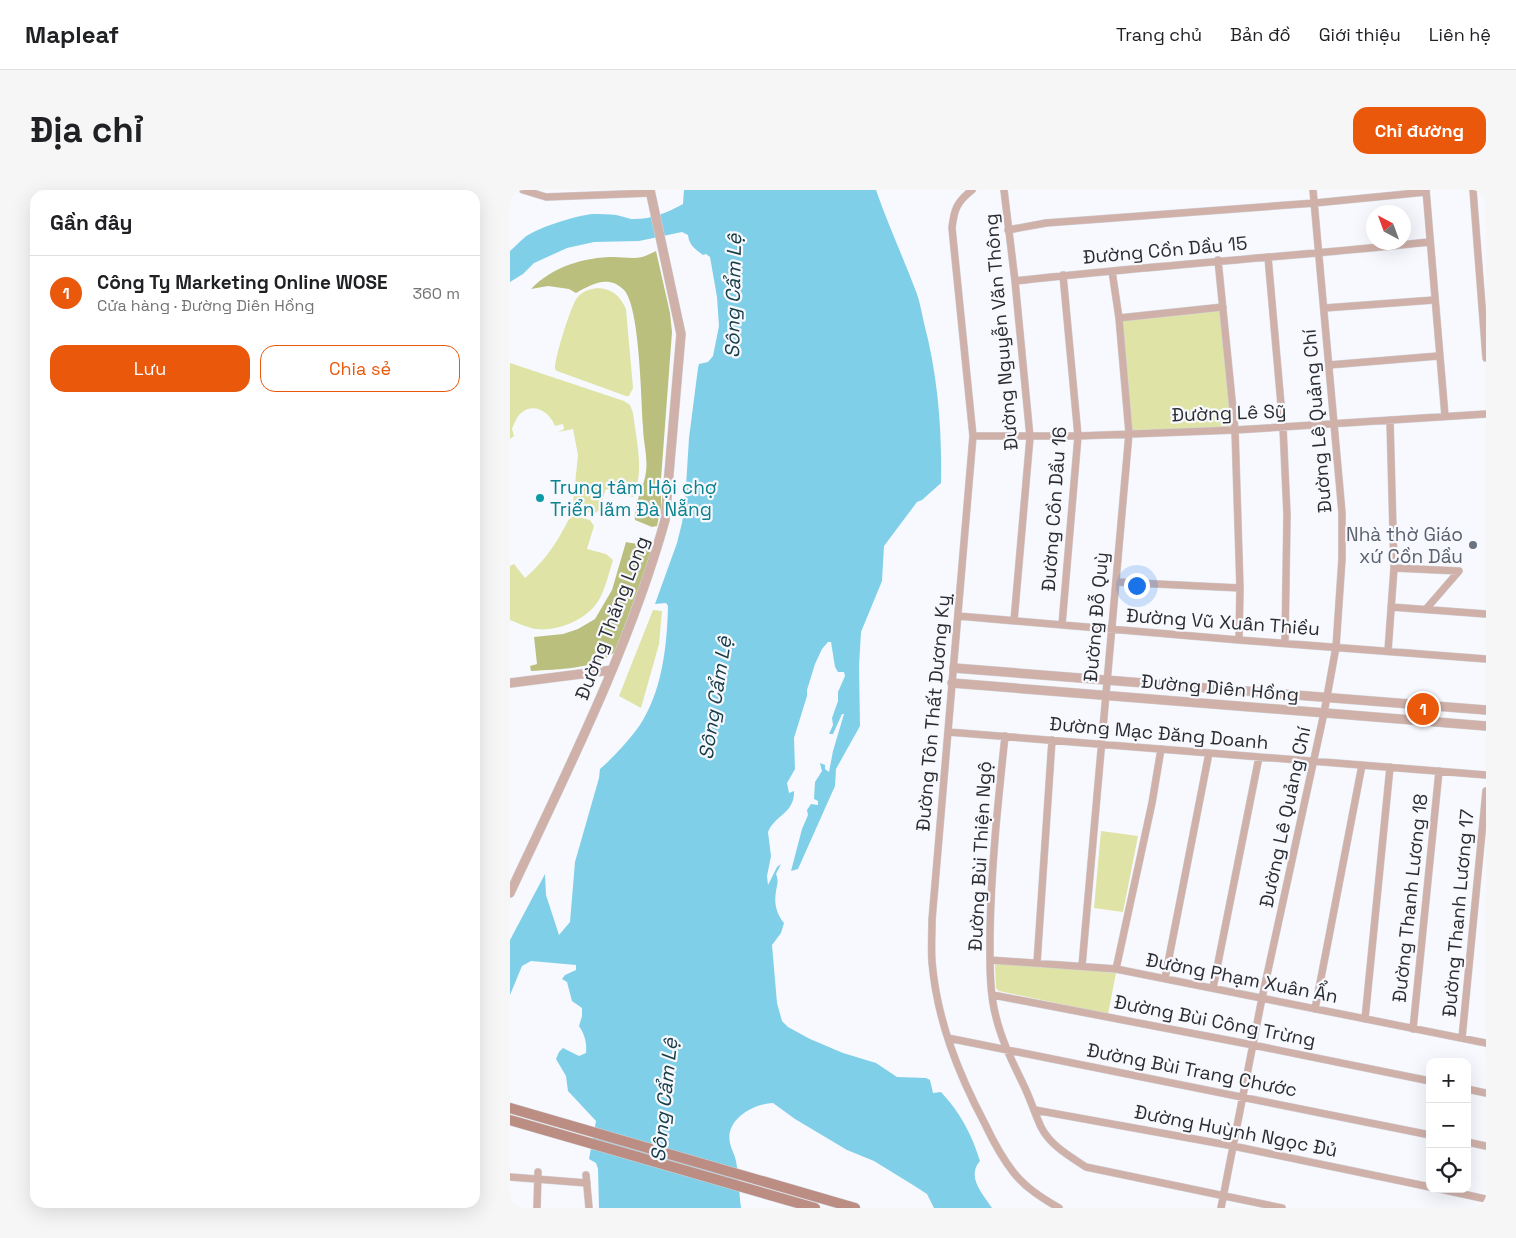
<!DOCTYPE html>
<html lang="vi">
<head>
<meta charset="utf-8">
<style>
	:root { --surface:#fff; --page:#f6f6f6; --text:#202124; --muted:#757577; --line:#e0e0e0; --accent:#ea580c }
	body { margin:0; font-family:"Space Grotesk",sans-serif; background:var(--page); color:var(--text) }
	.controls { position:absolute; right:15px; bottom:15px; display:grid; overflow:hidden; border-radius:10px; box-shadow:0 5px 20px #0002 }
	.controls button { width:45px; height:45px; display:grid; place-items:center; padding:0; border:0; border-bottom:1px solid var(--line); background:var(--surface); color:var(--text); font:25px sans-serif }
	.compass { position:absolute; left:856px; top:15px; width:45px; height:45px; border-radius:50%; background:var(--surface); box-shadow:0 5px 20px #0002; rotate:319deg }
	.you { position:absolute; left:626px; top:395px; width:18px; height:18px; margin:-12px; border:4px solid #fff; border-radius:50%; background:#1a73e8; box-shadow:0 0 0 8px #1a73e833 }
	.badge { display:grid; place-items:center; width:32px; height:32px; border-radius:50%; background:var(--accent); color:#fff; font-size:16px; font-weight:700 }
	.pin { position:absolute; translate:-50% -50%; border:2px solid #fff; box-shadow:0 1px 5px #0006 }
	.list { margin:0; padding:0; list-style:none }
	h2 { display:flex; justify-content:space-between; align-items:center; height:65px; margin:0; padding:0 20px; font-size:21px }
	h2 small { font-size:16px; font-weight:400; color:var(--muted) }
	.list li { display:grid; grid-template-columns:32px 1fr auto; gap:15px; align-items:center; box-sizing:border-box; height:75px; padding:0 20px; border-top:1px solid var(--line) }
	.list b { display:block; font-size:19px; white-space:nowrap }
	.list p { margin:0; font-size:16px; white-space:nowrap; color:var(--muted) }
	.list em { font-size:16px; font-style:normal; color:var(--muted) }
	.actions { display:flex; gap:10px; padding:15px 20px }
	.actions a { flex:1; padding:11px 0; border:1px solid var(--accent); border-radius:15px; text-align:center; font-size:18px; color:var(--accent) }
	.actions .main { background:var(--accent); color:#fff }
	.icon { flex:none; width:28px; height:28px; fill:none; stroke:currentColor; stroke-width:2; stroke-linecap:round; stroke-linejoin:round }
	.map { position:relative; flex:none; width:976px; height:1018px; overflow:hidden; border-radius:15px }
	header { display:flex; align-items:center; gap:30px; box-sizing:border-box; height:70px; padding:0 25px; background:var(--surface); border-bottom:1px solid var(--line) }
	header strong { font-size:24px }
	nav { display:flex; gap:28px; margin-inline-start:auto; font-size:18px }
	.intro { display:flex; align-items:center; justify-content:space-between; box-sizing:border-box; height:120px; padding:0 30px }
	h1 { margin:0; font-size:35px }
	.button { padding:12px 22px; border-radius:15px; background:var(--accent); color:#fff; font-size:18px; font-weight:700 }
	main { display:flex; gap:30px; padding:0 30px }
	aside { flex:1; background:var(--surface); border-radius:15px; box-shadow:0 5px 20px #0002 }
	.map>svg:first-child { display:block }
	.green { fill:#dfe3a5 }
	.forest { fill:#bbbf7e }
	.water { fill:#80cfe8 }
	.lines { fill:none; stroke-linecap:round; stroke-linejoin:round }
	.minor-casing { stroke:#d2d4d9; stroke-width:8 }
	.tertiary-casing { stroke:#d2d4d9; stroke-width:10 }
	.secondary-casing { stroke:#d2d4d9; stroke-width:11 }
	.minor { stroke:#d0b1a9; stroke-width:7 }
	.tertiary { stroke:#d0b1a9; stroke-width:9 }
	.secondary { stroke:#bb8d83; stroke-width:10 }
	.culture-dot { fill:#0f9aa8; stroke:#f7f9fe; stroke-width:2 }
	.worship-dot { fill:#6b7280; stroke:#f7f9fe; stroke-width:2 }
	.labels { text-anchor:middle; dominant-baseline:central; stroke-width:4.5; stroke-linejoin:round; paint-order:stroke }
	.street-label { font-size:19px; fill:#2b2d30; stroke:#f7f9fe }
	.culture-label { font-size:19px; fill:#0d838f; stroke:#f7f9fe; text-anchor:start }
	.worship-label { font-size:19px; fill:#5b616d; stroke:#f7f9fe; text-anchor:end }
	.water-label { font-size:20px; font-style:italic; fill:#163c47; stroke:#f7f9fe }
</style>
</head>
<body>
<header>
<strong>Mapleaf</strong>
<nav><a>Trang chủ</a><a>Bản đồ</a><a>Giới thiệu</a><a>Liên hệ</a></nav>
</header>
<div class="intro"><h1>Địa chỉ</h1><a class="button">Chỉ đường</a></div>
<main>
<aside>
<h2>Gần đây<small></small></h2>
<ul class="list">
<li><span class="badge">1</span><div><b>Công Ty Marketing Online WOSE</b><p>Cửa hàng · Đường Diên Hồng</p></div><em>360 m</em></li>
</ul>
<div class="actions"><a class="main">Lưu</a><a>Chia sẻ</a></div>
</aside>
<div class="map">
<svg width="976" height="1018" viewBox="0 0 976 1018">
	<rect width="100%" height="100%" fill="#f7f9fe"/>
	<path class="green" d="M 88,98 C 103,99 110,106 116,119 L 123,198 L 119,206 L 116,206 L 47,181 L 45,179 C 44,170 61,115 67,108 C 72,101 80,99 88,98 Z
		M 713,117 L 725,240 L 619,243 L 609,128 Z
		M 0,173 L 114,211 L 120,215 L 123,223 C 126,249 135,282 123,307 L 96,299 L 89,320 L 84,324 L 66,319 L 63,314 L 68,265 L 63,239 L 48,242 L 54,239 L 53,234 L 45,236 C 40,222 23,211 10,224 C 6,228 4,234 2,239 L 4,246 L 0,249 Z
		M 65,326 L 80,330 L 84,336 L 77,359 L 96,364 L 103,370 C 99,383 96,396 90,408 C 80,428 49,442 26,439 C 18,438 8,433 0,430 L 0,376 L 4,374 L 15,388 C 31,374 43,359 53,340 C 57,334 58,327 65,326 Z
		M 143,420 L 152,421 L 149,454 L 131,518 L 109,506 Z
		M 591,641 L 628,646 L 613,722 L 584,718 Z
		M 489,772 L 606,783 L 598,824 L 489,801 L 486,798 L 485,775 Z"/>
	<path class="forest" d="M 146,61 L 160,123 L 162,142 L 151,289 L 151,317 L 147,336 L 142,337 L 125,330 C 123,314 134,298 136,282 C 138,267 133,251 133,236 C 131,210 130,117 114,100 C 98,84 81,95 66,103 L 59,99 L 38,96 L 21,99 C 42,77 74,67 104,67 C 113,67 123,69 132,67 C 136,66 142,63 146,61 Z
		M 116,352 C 125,354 137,353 142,362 L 105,462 C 81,480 50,479 21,481 L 20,476 L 27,474 L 24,447 L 53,444 L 68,439 L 85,429 L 102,400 Z"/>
	<path class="water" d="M 174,0 L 366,0 C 378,35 394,69 407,104 C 410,113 412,124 414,133 C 428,186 432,239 431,293 L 412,310 L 407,312 L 374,356 L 372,391 L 351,442 L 349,476 L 350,536 L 326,579 L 325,596 L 288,679 L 281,681 L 292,639 L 298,625 L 297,620 L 301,614 L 308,615 L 308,611 L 304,609 L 305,592 L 312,581 L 310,573 L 315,575 L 315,579 L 319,582 L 323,561 L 334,524 L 332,524 L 323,544 L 319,544 L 323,535 L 322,528 L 328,511 L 328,502 L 335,486 L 334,482 L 328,482 L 325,477 L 321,452 L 318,452 L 312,459 L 305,474 L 297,500 L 297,506 L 284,548 L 285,579 L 277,593 L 279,603 L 284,601 C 285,623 265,625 258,642 L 261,666 L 257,686 L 258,695 L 267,677 L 271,674 L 266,684 C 269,691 267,694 266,701 C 264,713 266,723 274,733 L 271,743 L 262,755 L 267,813 L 272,831 L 278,837 L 300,849 L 333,863 L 366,873 L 387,887 L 416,888 L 420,890 L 423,903 L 431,902 C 450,922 462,945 470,971 C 456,987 473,1004 482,1018 L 424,1018 L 417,1004 L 403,995 L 364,971 L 337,960 L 285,929 L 263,913 C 242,914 215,930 220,953 C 221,959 225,965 226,971 C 229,987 229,1003 231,1018 L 89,1018 L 88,979 L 86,973 L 79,969 L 86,931 L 58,901 L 56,886 L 46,869 L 49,862 L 53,858 L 69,866 L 76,863 C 77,853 75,845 69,836 L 72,826 L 72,818 L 62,811 L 57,792 L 52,789 L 55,785 L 66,780 L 66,775 L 21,771 L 12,776 L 0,805 L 0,750 L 35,684 L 36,705 L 49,745 L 60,732 L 65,672 L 89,588 L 90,579 C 103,568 125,544 133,530 C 153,496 157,454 158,416 L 156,413 L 145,414 L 167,353 L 172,333 L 175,312 L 179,248 L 188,178 L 189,174 L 198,172 L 203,166 L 209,136 L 207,107 L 200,67 L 196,64 L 193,65 C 185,59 179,55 178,45 L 172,42 L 129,51 L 84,52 L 57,58 L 24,73 L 13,84 L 0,92 L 0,61 C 5,57 9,52 14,48 C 25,38 68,25 83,24 C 90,24 99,24 106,25 C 112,26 116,28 121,29 C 139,30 157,23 173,14 Z"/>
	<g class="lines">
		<g class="minor-casing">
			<path id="minor" d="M 13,0 L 36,7 L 141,3
				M 462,0 C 447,12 444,19 442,38 L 463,246 L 422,730 C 422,744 421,758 422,772 C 427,830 448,883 475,934 C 483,951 492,968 504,983 C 516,998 532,1008 549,1018
				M 494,0 L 505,91 L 520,247 L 504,431
				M 916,0 L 935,226
				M 963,0 L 976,168
				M 498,40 L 536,33 L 805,13 L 916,2
				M 758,67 L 773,237 L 777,325 L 775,453
				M 708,70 L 725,240 L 730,398 L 729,450
				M 505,91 C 643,75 781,67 919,52
				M 815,118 L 924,110
				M 609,128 L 713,117
				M 819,175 L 928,166
				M 463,246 L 568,246 L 725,240 L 976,224
				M 884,378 L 949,381 L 916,419
				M 606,392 L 730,398
				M 881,417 L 976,424
				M 448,426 L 729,450 L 976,469
				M 552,435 L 568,246 L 553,85
				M 878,461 L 884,378 L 880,230
				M 438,542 L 976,585
				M 495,546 C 488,612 481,678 480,744 C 480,771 479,801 486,827 C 492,852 504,875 515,898 C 521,911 525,924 531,937 C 540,955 559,966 576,977 L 772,1018
				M 480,770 L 606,779 L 976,853
				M 527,773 L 542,550
				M 572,776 L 619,243 L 609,128 L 602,81
				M 606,779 L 642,613 L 651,559
				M 655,788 L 699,563
				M 703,798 L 749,567
				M 483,805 L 743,855 L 920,891
				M 805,819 L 852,575
				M 855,829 L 880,577
				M 903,839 L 929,581
				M 438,848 L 920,945
				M 952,848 L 976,601
				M 957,899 L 976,903
				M 525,920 L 723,956 L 920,997
				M 957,952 L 976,956
				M 76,985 L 79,1018
				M 0,987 L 77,993
				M 930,999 L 976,1009
				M 27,1018 L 28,982
				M 711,1018 L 752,808 L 814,523 L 826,457 L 832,369 L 832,323 L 803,0"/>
		</g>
		<g class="tertiary-casing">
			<path id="tertiary" d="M 444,478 L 976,520
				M 0,493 L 102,480
				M 442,493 L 976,536
				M 0,703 C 57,581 119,459 155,330 L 171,144 L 140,0"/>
		</g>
		<g class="secondary-casing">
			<path id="secondary" d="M 0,918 L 345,1018
				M 0,930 L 305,1018"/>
		</g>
		<use href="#minor" class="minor"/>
		<use href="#tertiary" class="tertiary"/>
		<use href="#secondary" class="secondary"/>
	</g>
	<circle class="culture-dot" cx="30" cy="308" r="5"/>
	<circle class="worship-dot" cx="963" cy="355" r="5"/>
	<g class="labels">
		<g class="street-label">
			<text transform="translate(655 60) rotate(-5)">Đường Cồn Dầu 15</text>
			<text transform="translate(491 142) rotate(-95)">Đường Nguyễn Văn Thông</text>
			<text transform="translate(719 223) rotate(-2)">Đường Lê Sỹ</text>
			<text transform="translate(807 231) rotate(-95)">Đường Lê Quảng Chí</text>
			<text transform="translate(544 319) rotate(-86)">Đường Cồn Dầu 16</text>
			<text transform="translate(586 427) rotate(-85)">Đường Đỗ Quỳ</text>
			<text transform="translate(102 428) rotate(-69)">Đường Thăng Long</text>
			<text transform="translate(713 432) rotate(4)">Đường Vũ Xuân Thiều</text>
			<text transform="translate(710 498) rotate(5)">Đường Diên Hồng</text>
			<text transform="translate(423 523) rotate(-85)">Đường Tôn Thất Dương Kỵ</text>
			<text transform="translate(649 543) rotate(5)">Đường Mạc Đăng Doanh</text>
			<text transform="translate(775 627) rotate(-78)">Đường Lê Quảng Chí</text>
			<text transform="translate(470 666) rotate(-87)">Đường Bùi Thiện Ngộ</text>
			<text transform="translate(900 708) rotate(-84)">Đường Thanh Lương 18</text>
			<text transform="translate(948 723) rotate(-85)">Đường Thanh Lương 17</text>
			<text transform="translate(732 788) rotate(11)">Đường Phạm Xuân Ẩn</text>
			<text transform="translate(705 831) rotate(11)">Đường Bùi Công Trừng</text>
			<text transform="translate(682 880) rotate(11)">Đường Bùi Trang Chước</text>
			<text transform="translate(726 941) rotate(11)">Đường Huỳnh Ngọc Đủ</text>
		</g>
		<g class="culture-label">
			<text x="40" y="297">Trung tâm Hội chợ<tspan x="40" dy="22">Triển lãm Đà Nẵng</tspan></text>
		</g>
		<g class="worship-label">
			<text x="953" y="344">Nhà thờ Giáo<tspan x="953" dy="22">xứ Cồn Dầu</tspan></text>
		</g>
		<g class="water-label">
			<text transform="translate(223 106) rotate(-89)">Sông Cẩm Lệ</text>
			<text transform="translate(205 508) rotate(-81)">Sông Cẩm Lệ</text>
			<text transform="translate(154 910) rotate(-84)">Sông Cẩm Lệ</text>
		</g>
	</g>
</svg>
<div class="controls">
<button>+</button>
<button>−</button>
<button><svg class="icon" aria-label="locate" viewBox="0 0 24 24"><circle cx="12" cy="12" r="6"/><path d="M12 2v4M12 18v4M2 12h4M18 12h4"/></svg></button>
</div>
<svg class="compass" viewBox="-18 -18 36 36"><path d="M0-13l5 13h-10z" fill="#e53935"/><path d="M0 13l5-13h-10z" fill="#757577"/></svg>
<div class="you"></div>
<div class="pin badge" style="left:913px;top:519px">1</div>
</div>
</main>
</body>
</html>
